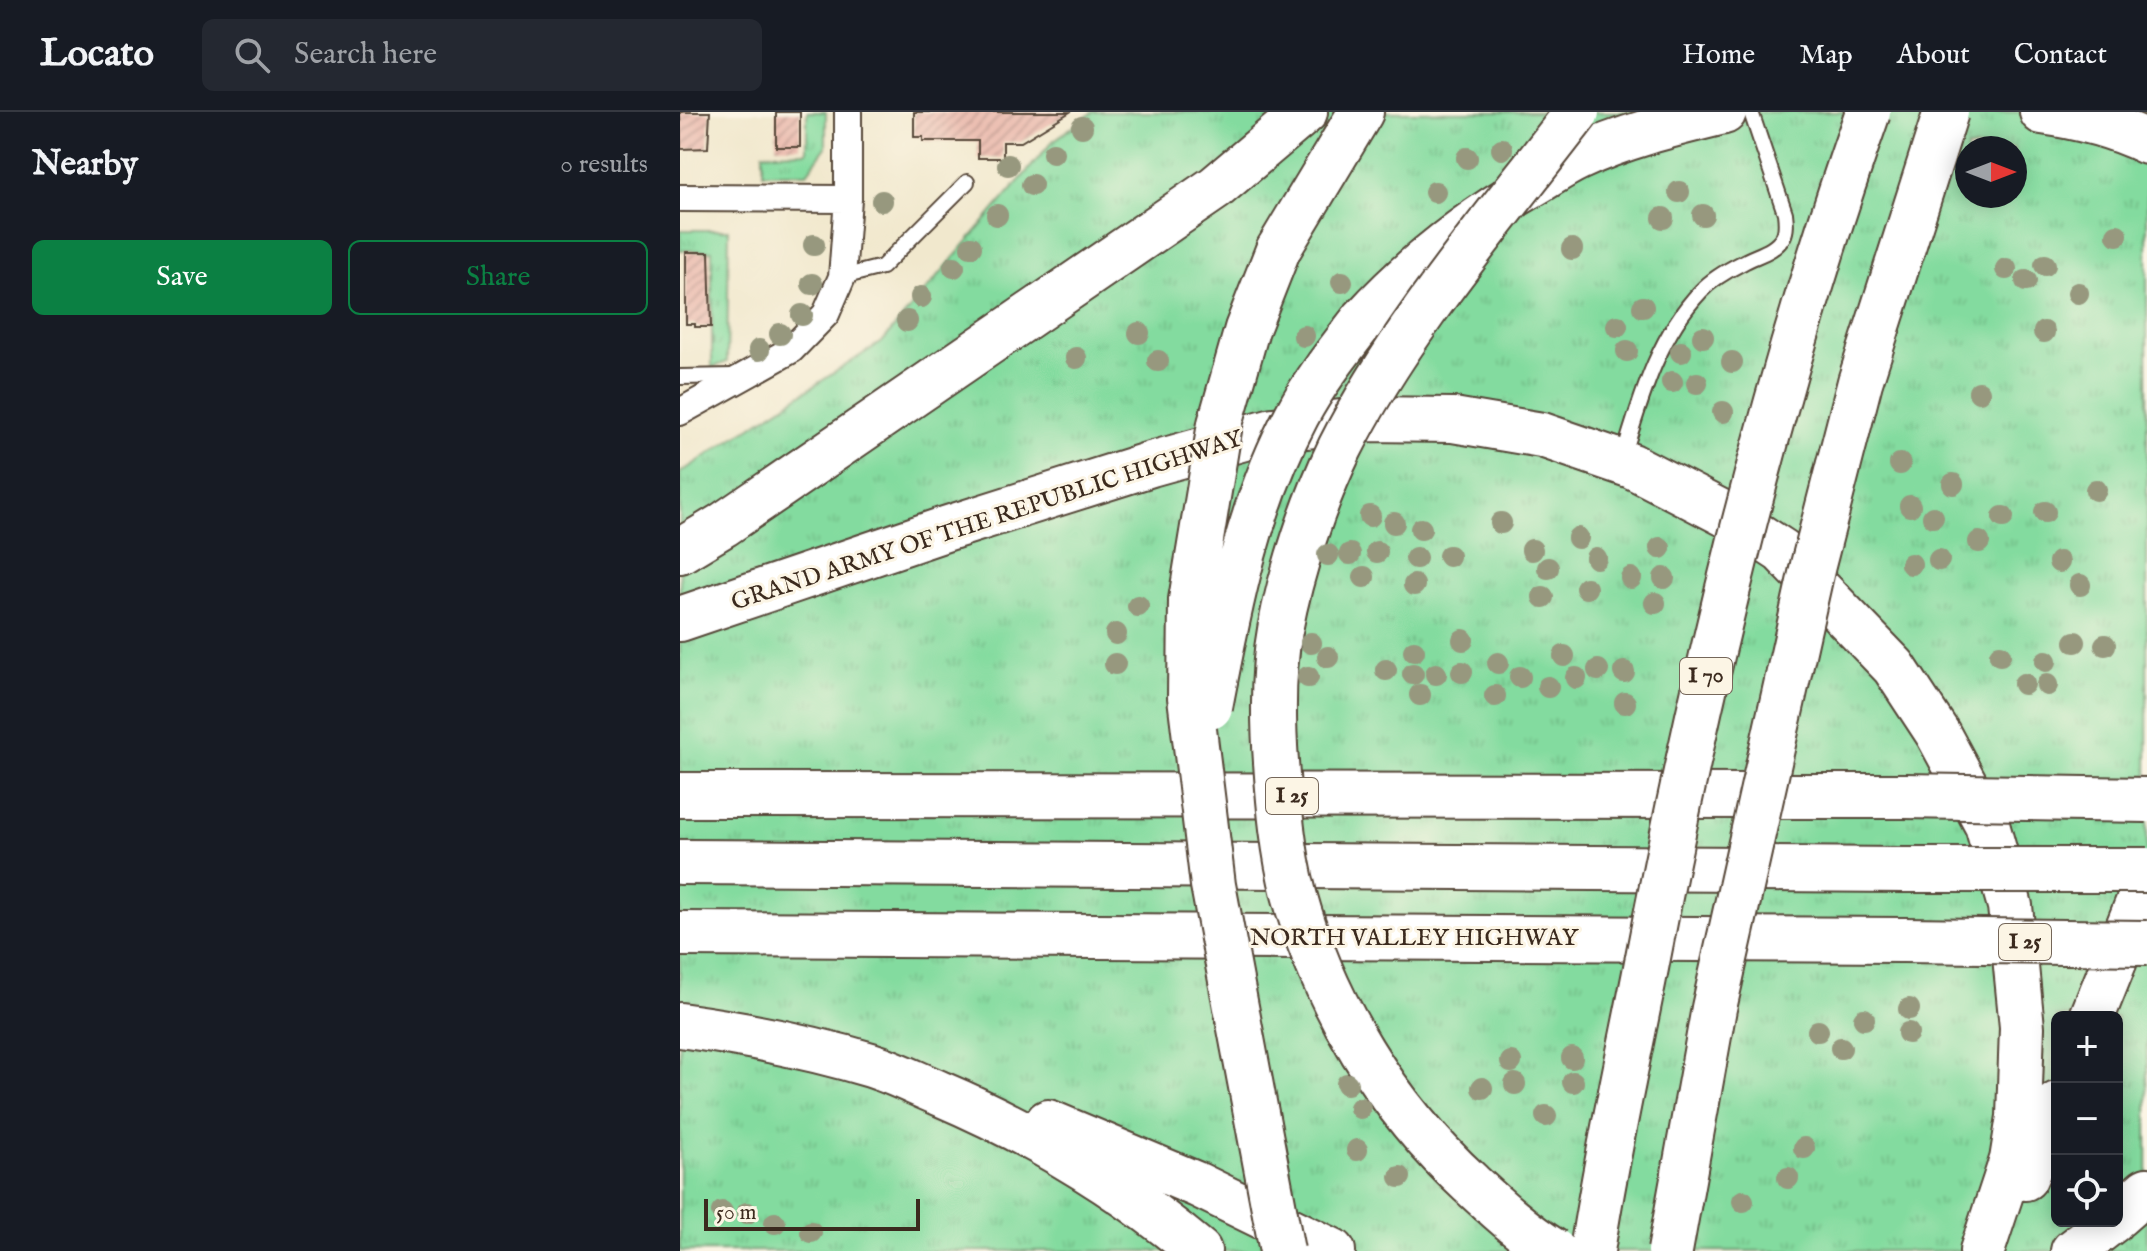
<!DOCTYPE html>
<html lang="en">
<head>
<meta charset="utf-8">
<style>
	:root { --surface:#171b24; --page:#242831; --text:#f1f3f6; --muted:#9ea1a6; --line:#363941; --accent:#0b8043 }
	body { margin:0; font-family:"IM FELL English",serif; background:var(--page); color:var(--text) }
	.controls { position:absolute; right:24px; bottom:24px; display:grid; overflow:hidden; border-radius:12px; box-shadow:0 4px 20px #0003 }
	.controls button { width:72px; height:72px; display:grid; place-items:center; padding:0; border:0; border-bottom:2px solid var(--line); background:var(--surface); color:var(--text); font:40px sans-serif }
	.compass { position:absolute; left:1275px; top:24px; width:72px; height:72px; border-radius:50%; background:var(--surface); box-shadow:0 4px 20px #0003; rotate:90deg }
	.scale { position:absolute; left:24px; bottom:20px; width:216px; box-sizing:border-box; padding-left:8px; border:4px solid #3b2a1e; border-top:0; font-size:22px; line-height:28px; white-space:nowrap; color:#3b2a1e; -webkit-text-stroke:6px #fcf5e5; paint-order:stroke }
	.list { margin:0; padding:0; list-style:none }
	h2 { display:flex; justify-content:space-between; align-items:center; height:104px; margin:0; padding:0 32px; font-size:34px }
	h2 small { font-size:26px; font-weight:400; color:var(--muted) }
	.actions { display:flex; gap:16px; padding:24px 32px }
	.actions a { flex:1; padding:18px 0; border:2px solid var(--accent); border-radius:12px; text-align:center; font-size:28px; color:var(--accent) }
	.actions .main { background:var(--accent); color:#fff }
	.icon { flex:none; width:44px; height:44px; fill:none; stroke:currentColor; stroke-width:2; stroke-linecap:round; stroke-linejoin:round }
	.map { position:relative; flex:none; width:1467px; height:1139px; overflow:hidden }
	header { display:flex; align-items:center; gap:48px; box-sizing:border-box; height:112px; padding:0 40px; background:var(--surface); border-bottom:2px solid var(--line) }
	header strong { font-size:38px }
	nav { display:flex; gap:44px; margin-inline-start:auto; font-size:28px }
	.search { width:560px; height:72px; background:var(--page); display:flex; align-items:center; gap:20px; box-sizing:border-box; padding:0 28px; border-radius:12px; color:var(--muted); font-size:30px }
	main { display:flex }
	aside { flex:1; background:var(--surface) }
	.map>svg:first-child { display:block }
	.grass { fill:url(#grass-tufts); stroke:#5f825e; stroke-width:2; fill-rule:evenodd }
	.building { fill:url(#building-hatch) }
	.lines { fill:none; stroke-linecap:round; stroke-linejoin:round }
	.lane-casing { stroke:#564638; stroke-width:18 }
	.street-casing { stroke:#564638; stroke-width:30 }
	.highway-casing { stroke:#564638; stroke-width:48 }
	.lane { stroke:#fff; stroke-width:14 }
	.street { stroke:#fff; stroke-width:26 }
	.highway { stroke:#fff; stroke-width:44 }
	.highway-bridge-casing { stroke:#564638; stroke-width:48; stroke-linecap:butt }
	.highway-bridge { stroke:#fff; stroke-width:44 }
	.tree { fill:#97987e }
	.labels { text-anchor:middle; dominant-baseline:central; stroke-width:6; stroke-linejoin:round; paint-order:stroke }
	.shield { fill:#fcf5e5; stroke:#75675a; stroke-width:2 }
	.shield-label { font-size:22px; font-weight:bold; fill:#3b2a1e }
	.street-label { font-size:24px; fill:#3b2a1e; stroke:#fcf5e5 }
</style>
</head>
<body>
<header>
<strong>Locato</strong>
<div class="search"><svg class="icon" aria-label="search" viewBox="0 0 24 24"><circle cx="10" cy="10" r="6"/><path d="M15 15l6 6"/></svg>Search here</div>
<nav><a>Home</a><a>Map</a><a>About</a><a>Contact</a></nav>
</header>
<main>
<aside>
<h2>Nearby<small>0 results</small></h2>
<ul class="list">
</ul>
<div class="actions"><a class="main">Save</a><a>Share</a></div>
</aside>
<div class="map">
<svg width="1467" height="1139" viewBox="0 0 1467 1139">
	<defs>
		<pattern id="grass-tufts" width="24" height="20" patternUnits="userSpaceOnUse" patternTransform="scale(2)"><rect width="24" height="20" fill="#83db9f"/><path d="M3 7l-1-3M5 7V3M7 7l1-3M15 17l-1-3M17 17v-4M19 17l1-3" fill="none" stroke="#72bc88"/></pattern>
		<pattern id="building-hatch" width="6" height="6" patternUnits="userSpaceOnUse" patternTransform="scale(2)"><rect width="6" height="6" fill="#e9b5a9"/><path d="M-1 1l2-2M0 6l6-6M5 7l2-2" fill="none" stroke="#be9389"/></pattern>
	</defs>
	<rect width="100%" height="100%" fill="#fcf5e5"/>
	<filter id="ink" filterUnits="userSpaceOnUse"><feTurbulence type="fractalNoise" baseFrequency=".0125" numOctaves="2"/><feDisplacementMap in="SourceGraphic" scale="16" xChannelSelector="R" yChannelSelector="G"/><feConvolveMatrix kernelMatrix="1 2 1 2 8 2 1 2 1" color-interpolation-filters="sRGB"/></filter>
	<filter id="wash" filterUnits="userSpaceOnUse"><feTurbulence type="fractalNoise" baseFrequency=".006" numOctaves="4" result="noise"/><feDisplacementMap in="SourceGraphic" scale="32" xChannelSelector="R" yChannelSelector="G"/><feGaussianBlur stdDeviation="1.8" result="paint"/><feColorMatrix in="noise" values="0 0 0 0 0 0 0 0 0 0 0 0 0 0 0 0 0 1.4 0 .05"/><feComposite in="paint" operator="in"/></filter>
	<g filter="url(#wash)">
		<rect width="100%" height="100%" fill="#f1e8cd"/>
		<path class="grass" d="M 127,0 L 146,0 L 146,35 L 127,61 L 83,61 L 83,41 L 127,40 Z
			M 413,0 L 1467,0 L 1467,1139 L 0,1139 L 0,361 L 203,229 L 373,29 ZM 1287,36 L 1335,36 L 1335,84 L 1287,84 ZM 1377,905 L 1437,905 L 1437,1109 L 1377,1109 Z
			M 0,118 L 49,118 L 47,250 L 32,256 L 32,139 L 0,138 Z"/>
		<g id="blocks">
			<path class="building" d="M 0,0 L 30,0 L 28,36 L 1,37 Z
				M 96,0 L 120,0 L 120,35 L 96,35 Z
				M 234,0 L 390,0 L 341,30 L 323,30 L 323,46 L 298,46 L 298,29 L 243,29 L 243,25 L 234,25 Z
				M 6,140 L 29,140 L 31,215 L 15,215 L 15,212 L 6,212 Z"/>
		</g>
	</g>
	<g filter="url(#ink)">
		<use href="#blocks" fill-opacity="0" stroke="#564638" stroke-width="2"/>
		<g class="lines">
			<g class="lane-casing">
				<path id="lane" d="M 162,165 L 202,155 L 287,70
					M 0,265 L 55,264
					M 943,345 C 961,286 978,224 1021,179 C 1032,167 1048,158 1062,151 C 1075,143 1095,140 1103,125 C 1107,118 1106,109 1105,101 L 1071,0"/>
			</g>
			<g class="street-casing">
				<path id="street" d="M 0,86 L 168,87
					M 0,300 L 111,238 L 146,202 L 162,165 L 168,87 L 168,0"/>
			</g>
			<g class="highway-casing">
				<path id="highway" d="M 1362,0 C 1398,5 1434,14 1467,30
					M 598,138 L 681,0
					M 683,208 C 732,154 787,111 850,74 C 866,65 881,54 898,46 C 944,24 995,12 1044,0
					M 0,439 L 43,413 L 535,76 L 625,0
					M 0,507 L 265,417 L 471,352 L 593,318 L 686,307 L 773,308 L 862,323 L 952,354 L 1047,403 L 1102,439 L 1214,555 L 1258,622 L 1307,713 L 1330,794 L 1342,915 L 1339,1005 L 1332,1048 L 1302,1139
					M 0,683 L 1224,684
					M 0,750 L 1224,758
					M 0,822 L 1223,828
					M 1412,905 L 1467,768
					M 0,913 C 65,922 128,934 191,953 C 214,960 237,972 259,981 C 353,1021 440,1073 519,1139
					M 368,1010 L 518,1073 L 653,1139
					M 1345,1066 L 1377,992
					M 1437,1104 L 1467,1078
					M 1393,1139 L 1432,1109"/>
			</g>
			<use href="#lane" class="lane"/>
			<use href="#street" class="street"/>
			<use href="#highway" class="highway"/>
			<g class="highway-bridge-casing">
				<path id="highway-bridge" d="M 598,138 L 567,217 L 540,312 L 511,488 L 510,585 L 533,773 L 602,1139
					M 530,595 C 549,495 568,395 617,303 C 635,269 659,239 683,208
					M 1224,684 L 1467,688
					M 1224,758 L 1467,758
					M 1223,828 L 1467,831
					M 874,1139 C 844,1121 817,1096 791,1072 C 707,995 644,892 614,782 C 603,739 599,694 596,650 C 593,607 592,561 600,518 C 611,459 634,390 660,336 C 719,218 817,105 897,0
					M 912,1139 C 926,1047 946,957 964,866 C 1020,573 1089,281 1188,0
					M 990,1139 L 1034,896 L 1133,453 L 1180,270 L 1266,0"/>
			</g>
			<use href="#highway-bridge" class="highway-bridge"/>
		</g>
		<g class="tree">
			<circle cx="402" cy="15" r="11"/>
			<circle cx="822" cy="37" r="11"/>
			<circle cx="373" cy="41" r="11"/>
			<circle cx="787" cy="46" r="11"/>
			<circle cx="328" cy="53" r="11"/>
			<circle cx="352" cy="73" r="11"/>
			<circle cx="755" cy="80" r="11"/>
			<circle cx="999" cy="80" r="11"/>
			<circle cx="202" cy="89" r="11"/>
			<circle cx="317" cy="103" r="11"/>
			<circle cx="1023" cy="103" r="11"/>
			<circle cx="983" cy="106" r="11"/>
			<circle cx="1437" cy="123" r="11"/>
			<circle cx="134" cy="133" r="11"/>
			<circle cx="291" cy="135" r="11"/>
			<circle cx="892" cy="137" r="11"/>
			<circle cx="1365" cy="153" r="11"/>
			<circle cx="274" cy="155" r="11"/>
			<circle cx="1326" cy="157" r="11"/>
			<circle cx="1346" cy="169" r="11"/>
			<circle cx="662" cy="170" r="11"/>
			<circle cx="132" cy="172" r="11"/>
			<circle cx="1398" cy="181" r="11"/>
			<circle cx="241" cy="185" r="11"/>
			<circle cx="963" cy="195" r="11"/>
			<circle cx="122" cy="203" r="11"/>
			<circle cx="227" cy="209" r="11"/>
			<circle cx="937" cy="214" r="11"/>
			<circle cx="1364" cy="220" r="11"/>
			<circle cx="459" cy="221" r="11"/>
			<circle cx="100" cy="222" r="11"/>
			<circle cx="624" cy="224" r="11"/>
			<circle cx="1023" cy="225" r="11"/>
			<circle cx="79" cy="238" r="11"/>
			<circle cx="947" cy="239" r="11"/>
			<circle cx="1001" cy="240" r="11"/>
			<circle cx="396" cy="246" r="11"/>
			<circle cx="478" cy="249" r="11"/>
			<circle cx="1052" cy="250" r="11"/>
			<circle cx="992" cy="270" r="11"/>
			<circle cx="1017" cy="271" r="11"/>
			<circle cx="1299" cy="280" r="11"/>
			<circle cx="1043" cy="300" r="11"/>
			<circle cx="1220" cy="352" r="11"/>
			<circle cx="1273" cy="372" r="11"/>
			<circle cx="1416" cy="378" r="11"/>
			<circle cx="1230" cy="394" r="11"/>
			<circle cx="1365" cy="400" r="11"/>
			<circle cx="690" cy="404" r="11"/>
			<circle cx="1253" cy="405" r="11"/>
			<circle cx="1323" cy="405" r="11"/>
			<circle cx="714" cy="411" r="11"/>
			<circle cx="821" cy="411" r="11"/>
			<circle cx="741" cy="417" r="11"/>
			<circle cx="898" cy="426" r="11"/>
			<circle cx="1299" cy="430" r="11"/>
			<circle cx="980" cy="436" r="11"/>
			<circle cx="852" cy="438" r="11"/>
			<circle cx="697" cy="440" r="11"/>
			<circle cx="670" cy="442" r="11"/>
			<circle cx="648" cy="443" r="11"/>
			<circle cx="769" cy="444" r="11"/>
			<circle cx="736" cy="446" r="11"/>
			<circle cx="916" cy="446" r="11"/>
			<circle cx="1259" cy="448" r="11"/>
			<circle cx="1379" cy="450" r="11"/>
			<circle cx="1231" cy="452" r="11"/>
			<circle cx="868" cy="456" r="11"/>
			<circle cx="684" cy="465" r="11"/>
			<circle cx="951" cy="466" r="11"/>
			<circle cx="984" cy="466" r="11"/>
			<circle cx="734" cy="473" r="11"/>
			<circle cx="1400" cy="473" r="11"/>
			<circle cx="906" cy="476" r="11"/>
			<circle cx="863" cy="485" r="11"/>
			<circle cx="975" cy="491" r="11"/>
			<circle cx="458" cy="494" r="11"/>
			<circle cx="436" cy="522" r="11"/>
			<circle cx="783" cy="528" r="11"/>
			<circle cx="1395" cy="530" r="11"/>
			<circle cx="631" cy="531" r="11"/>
			<circle cx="1425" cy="533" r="11"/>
			<circle cx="734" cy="539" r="11"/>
			<circle cx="1320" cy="543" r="11"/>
			<circle cx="884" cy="544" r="11"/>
			<circle cx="648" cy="545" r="11"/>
			<circle cx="1366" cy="549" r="11"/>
			<circle cx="818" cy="551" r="11"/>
			<circle cx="435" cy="552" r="11"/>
			<circle cx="706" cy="558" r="11"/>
			<circle cx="918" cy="558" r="11"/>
			<circle cx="782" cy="560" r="11"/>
			<circle cx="944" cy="560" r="11"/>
			<circle cx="733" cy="562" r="11"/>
			<circle cx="756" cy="562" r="11"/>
			<circle cx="628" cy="565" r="11"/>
			<circle cx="840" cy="565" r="11"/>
			<circle cx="896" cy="566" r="11"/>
			<circle cx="1344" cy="572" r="11"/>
			<circle cx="1367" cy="573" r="11"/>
			<circle cx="868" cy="575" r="11"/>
			<circle cx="740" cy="583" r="11"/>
			<circle cx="815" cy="584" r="11"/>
			<circle cx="945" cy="591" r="11"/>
			<circle cx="1229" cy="897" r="11"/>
			<circle cx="1184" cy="907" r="11"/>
			<circle cx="1138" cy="919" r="11"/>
			<circle cx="1228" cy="921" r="11"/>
			<circle cx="1161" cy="936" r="11"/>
			<circle cx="892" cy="946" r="11"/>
			<circle cx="831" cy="950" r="11"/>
			<circle cx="893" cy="970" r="11"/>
			<circle cx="667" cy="972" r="11"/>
			<circle cx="835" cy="972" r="11"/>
			<circle cx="802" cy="976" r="11"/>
			<circle cx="680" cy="996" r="11"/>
			<circle cx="866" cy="1004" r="11"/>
			<circle cx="1124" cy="1036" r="11"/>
			<circle cx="677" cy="1038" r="11"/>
			<circle cx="720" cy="1065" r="11"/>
			<circle cx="1108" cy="1066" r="11"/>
			<circle cx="1063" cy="1089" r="11"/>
			<circle cx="42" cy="1100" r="11"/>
			<circle cx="67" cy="1101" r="11"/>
			<circle cx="95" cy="1111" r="11"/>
			<circle cx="131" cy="1120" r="11"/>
		</g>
	</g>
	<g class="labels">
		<g class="shield">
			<rect x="1000" y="546" width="52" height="36" rx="6"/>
			<rect x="586" y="666" width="52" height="36" rx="6"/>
			<rect x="1319" y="812" width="52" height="36" rx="6"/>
		</g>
		<g class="shield-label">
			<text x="1026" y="564">I 70</text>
			<text x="612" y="684">I 25</text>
			<text x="1345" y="830">I 25</text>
		</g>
		<g class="street-label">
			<text transform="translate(307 409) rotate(-18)">GRAND ARMY OF THE REPUBLIC HIGHWAY</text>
			<text x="734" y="826">NORTH VALLEY HIGHWAY</text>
		</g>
	</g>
</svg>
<div class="controls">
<button>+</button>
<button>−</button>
<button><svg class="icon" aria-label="locate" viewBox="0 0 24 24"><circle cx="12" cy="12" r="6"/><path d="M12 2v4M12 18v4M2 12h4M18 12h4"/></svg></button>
</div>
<svg class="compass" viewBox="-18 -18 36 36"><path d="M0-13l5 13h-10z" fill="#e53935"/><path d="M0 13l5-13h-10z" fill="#9ea1a6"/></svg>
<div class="scale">50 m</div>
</div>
</main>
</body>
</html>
